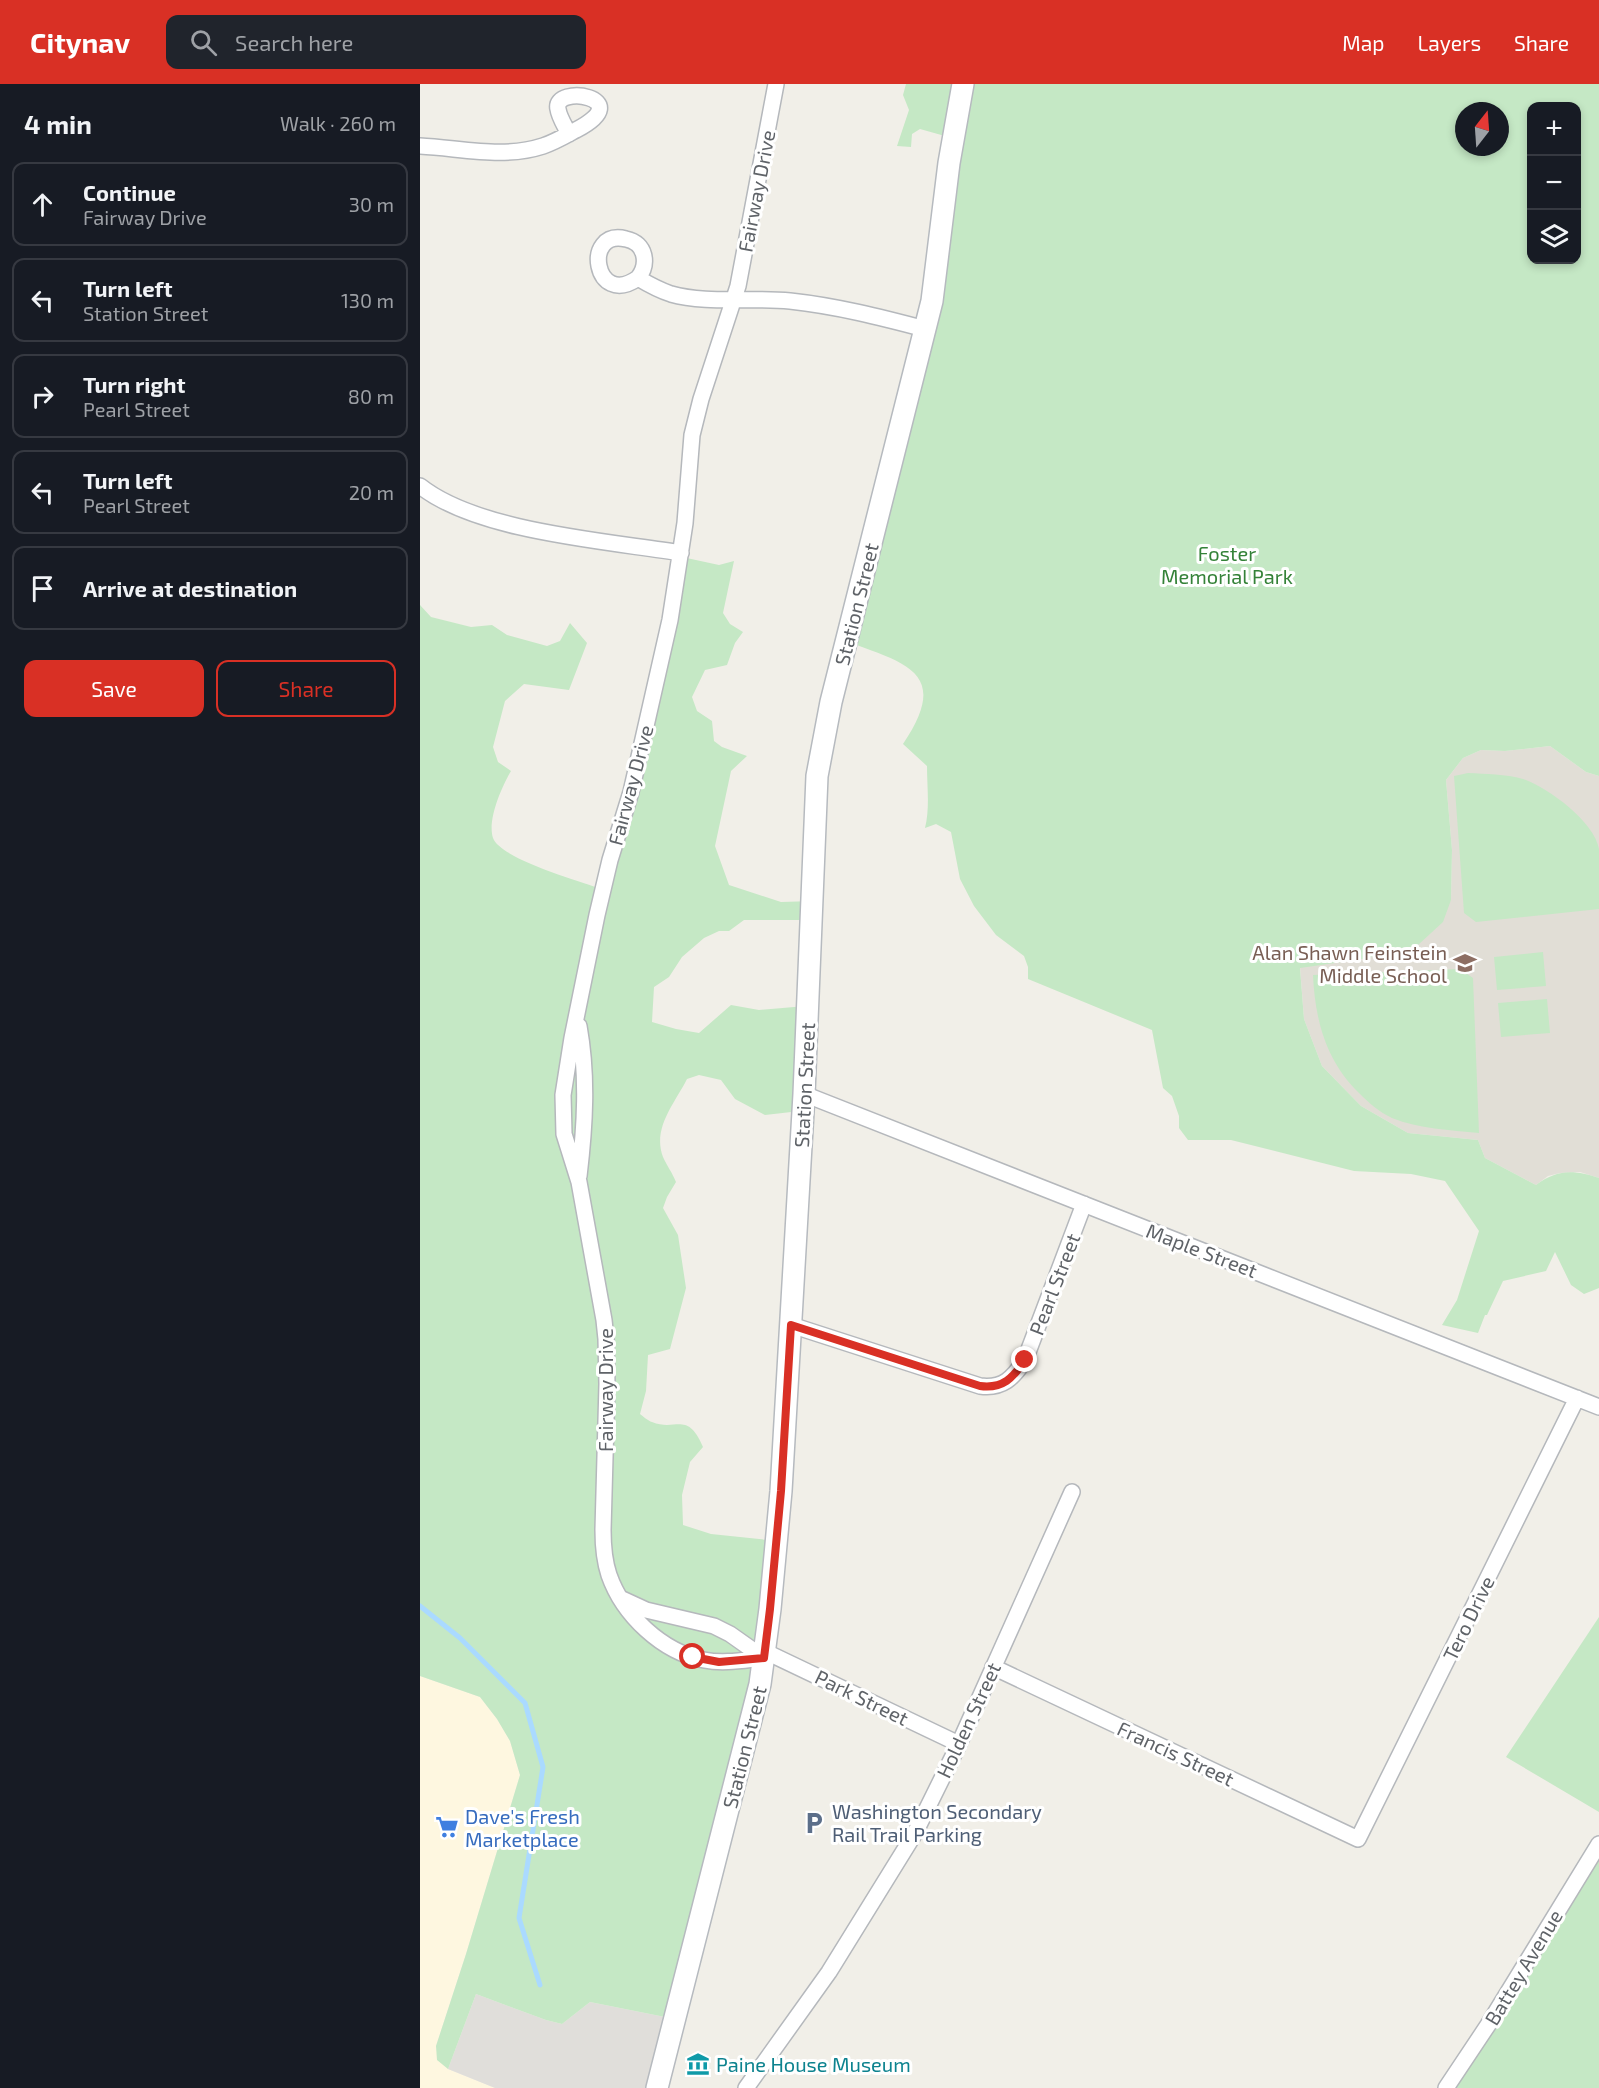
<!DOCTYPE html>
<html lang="en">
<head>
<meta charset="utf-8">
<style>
	:root { --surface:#171b24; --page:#20242c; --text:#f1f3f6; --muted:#9ea1a6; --line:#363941; --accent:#d93025 }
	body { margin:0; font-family:"Exo 2",sans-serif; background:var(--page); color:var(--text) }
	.controls { position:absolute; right:18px; top:18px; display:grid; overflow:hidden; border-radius:12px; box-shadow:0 3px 9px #0003 }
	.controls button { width:54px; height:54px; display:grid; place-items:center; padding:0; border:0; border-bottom:2px solid var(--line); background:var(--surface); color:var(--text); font:30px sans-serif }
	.compass { position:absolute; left:1035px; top:18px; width:54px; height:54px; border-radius:50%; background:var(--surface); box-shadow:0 3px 9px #0003; rotate:17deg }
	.stop { position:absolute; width:18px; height:18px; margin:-14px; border:4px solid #d93025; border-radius:50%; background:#fff }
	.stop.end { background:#d93025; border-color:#fff; box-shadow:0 2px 6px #0008 }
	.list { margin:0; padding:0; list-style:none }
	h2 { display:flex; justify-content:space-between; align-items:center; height:78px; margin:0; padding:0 24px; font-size:26px }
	h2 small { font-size:20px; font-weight:400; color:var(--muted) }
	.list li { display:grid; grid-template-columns:39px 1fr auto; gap:18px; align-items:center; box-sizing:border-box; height:84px; margin:0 12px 12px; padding:0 12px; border:2px solid var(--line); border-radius:12px }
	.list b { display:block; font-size:22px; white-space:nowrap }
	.list p { margin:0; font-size:20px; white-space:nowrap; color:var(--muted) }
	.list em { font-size:20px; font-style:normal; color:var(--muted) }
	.actions { display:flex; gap:12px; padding:18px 24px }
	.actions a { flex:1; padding:14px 0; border:2px solid var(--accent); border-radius:12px; text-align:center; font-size:21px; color:var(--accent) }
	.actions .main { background:var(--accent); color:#fff }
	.icon { flex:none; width:33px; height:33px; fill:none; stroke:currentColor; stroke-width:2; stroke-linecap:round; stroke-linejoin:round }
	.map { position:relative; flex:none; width:1179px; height:2004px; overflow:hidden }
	header { display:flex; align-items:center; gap:36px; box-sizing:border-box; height:84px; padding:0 30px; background:var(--accent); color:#fff }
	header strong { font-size:28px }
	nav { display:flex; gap:33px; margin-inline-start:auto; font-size:21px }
	.search { width:420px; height:54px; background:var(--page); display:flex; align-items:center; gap:15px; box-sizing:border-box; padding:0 21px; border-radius:12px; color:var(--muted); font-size:22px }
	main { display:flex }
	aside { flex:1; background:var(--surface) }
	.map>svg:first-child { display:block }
	.commercial { fill:#fef7e0 }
	.industrial { fill:#e0deda }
	.education { fill:#e1ded6 }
	.green { fill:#c5e8c5; fill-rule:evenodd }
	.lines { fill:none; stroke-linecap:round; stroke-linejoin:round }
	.stream { stroke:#aadaff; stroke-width:5 }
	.street-casing { stroke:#b5b8bc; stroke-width:18 }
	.secondary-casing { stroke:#b6babf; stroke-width:24 }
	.street { stroke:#fff; stroke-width:15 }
	.secondary { stroke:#fff; stroke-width:21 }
	.route { stroke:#d93025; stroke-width:8 }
	.labels { text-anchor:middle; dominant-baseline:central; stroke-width:6; stroke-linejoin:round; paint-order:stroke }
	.street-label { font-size:20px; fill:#5f6368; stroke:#fff }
	.park-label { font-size:20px; fill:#348238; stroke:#fff }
	.education-label { font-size:20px; fill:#785e54; stroke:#fff; text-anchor:end }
	.service-label { font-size:20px; fill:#4e5e75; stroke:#fff; text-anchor:start }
	.shop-label { font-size:20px; fill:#366cbe; stroke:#fff; text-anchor:start }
	.culture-label { font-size:20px; fill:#0d838f; stroke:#fff; text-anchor:start }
</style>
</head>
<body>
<header>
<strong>Citynav</strong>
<div class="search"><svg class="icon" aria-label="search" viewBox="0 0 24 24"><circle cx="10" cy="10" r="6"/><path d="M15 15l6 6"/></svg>Search here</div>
<nav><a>Map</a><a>Layers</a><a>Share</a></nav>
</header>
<main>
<aside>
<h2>4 min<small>Walk · 260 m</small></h2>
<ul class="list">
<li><svg class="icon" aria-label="ahead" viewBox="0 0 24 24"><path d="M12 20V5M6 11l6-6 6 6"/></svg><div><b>Continue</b><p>Fairway Drive</p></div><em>30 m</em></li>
<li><svg class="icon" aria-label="left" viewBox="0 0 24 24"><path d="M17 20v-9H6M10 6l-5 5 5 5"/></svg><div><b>Turn left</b><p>Station Street</p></div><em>130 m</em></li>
<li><svg class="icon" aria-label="right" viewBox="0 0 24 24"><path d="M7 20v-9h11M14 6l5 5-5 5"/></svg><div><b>Turn right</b><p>Pearl Street</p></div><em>80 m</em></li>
<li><svg class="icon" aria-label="left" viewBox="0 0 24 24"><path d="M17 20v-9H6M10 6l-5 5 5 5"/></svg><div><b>Turn left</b><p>Pearl Street</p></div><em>20 m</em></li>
<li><svg class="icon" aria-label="arrive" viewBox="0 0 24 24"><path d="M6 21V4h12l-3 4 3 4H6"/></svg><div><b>Arrive at destination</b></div></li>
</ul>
<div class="actions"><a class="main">Save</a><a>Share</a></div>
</aside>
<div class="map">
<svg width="1179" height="2004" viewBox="0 0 1179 2004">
	<rect width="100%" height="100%" fill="#f1efe8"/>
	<path class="commercial" d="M 0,1592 L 60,1613 L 77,1635 L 90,1657 L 100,1691 L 46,1870 L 16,1962 L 28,1985 L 75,2004 L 0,2004 Z"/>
	<path class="industrial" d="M 56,1910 L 126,1936 L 142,1940 L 170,1918 L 255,1935 L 237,2004 L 75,2004 L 28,1985 Z"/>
	<path class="education" d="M 1130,662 L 1166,688 L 1179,692 L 1179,1094 L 1160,1088 L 1140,1089 L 1128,1092 L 1116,1101 L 1065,1074 L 1058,1056 L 988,1049 L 941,1022 L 902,982 L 884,935 L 880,883 L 943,875 L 1031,816 L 1032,766 L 1026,696 L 1043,674 L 1061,666 L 1085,667 Z"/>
	<path class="green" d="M 486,0 L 1179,0 L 1179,692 L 1166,688 L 1130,662 L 1085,667 L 1061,666 L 1043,674 L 1026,696 L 1032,766 L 1031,816 L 1023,838 L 998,861 L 943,875 L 880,884 L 884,935 L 902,982 L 941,1022 L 988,1049 L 1058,1056 L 1065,1074 L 1116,1101 C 1138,1085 1154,1086 1179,1094 L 1179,1204 L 1164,1210 L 1151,1201 L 1135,1168 L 1126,1187 L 1083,1197 L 1067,1231 L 1065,1231 L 1058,1249 L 1022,1241 L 1037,1216 L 1059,1147 L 1025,1097 L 991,1090 L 934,1087 L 811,1056 L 768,1056 L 759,1044 L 759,1032 L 752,1012 L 743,1004 L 732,946 L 608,895 L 608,883 L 604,872 L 576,851 L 554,822 L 540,795 L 531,748 L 516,740 L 505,744 C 510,724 507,703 507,682 L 483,660 C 530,590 489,580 428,558 L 504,255 L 532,54 L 500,45 L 492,50 L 491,63 L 477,62 L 489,26 L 483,11 ZM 1112,22 L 1156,22 L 1156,176 L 1112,176 ZM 1044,27 L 1080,27 L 1080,63 L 1044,63 Z
		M 262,473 L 299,481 L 314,477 L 303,529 L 310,540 L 323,548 L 315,559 L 307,581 L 285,586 L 272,613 L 277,627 L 292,637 L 294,657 L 302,663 L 327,672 L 311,687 L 295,762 L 309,801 L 361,818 L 394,817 L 389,836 L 324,836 L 309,847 L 299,847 L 284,854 L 262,873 L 249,893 L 234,903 L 232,938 L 256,945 L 279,949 L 311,921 L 339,926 L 386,922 L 380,1027 L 345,1031 L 315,1015 L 301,996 L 279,991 L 267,995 C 255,1019 232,1044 243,1073 C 247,1082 252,1088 256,1098 L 247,1113 L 243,1124 L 258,1151 L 266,1204 L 250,1265 L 228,1271 L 226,1307 L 220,1330 C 223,1332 228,1337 232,1338 C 256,1348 267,1326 283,1363 L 270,1378 L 262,1411 L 263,1441 L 291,1450 L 357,1457 L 345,1569 L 255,1935 L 170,1918 L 142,1940 L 126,1936 L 56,1910 L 28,1985 L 17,1976 L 16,1962 L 46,1870 L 100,1691 L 90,1657 L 77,1635 L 60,1613 L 0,1592 L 0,521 L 11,533 L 51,543 L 72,541 L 87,551 L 127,562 L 140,557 L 150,539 L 167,559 L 149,606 L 104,600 L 85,617 L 73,663 L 78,678 L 91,687 C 82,702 67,736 73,754 C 81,775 159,797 182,805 Z
		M 1048,689 C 1066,690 1085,690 1103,695 C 1128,704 1174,737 1179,765 C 1179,782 1179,807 1179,825 L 1056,838 L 1044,829 L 1034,692 Z
		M 1123,868 L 1126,902 L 1077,906 L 1074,873 Z
		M 1040,885 L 1053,894 L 1059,1049 C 1030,1046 999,1045 972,1034 C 959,1028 949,1019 939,1009 C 906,977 895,936 893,891 Z
		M 1127,915 L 1130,949 L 1081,953 L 1078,919 Z
		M 1179,1533 L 1179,1728 L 1086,1673 Z
		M 1179,1760 L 1179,2004 L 1024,2004 Z"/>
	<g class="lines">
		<path class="stream" d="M 0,1522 L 40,1554 L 105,1619 L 123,1683 L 99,1834 L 120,1901"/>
		<g class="street-casing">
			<path id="street" d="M 0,62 C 41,64 83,75 123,62 C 135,58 145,52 156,46 C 220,13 132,0 138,25 C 139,33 145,42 149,50
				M 218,194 C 174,225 162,144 206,155 C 226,159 229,180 218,194 C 228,200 239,206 251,210 C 286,220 333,213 370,217 C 416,222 460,233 505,245
				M 0,402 C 58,448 187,457 261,469
				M 159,942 C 168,992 165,1042 159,1092
				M 384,1010 L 1179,1323
				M 371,1241 L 560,1302 C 583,1305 593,1294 605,1276 L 664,1120
				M 200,1514 L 226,1526 L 294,1542 L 310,1550 L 344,1574
				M 344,1567 L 539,1660
				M 344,1574 C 324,1576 304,1580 284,1576 C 242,1568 203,1531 189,1491 C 184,1476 183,1461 183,1446 L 187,1300 L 186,1255 L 184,1236 L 159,1098 L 144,1050 L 143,1011 L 152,954 L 177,831 L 190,776 L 211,708 L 250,536 L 265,439 L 272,351 L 281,315 L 318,202 L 356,0
				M 573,1583 L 938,1755 L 1157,1314
				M 326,2004 L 409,1888 L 495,1749 L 539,1660 L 652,1408
				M 1026,2004 L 1068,1941 L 1179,1760"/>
		</g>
		<g class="secondary-casing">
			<path id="secondary" d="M 237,2004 L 340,1600 L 350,1525 L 361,1407 L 384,1010 L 397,692 L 411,618 L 512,217 L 529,79 L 543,0"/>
		</g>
		<use href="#street" class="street"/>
		<use href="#secondary" class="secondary"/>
	</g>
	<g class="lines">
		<path class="route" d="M 273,1573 L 299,1578 L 344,1574 L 350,1525 L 361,1407 L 371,1241 L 560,1302 C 583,1305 593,1294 605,1276"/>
	</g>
	<defs>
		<g id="school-bare" transform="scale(1.8)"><path d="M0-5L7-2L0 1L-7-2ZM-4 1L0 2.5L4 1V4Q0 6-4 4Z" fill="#8d6e63" stroke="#fff" stroke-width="2.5" paint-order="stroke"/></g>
		<g id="parking-bare" transform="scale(1.8)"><path d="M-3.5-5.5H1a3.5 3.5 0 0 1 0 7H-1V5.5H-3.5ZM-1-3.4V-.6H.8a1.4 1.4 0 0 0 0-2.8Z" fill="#5c6f8a" stroke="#fff" stroke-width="2.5" paint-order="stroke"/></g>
		<g id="supermarket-bare" transform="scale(1.8)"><path d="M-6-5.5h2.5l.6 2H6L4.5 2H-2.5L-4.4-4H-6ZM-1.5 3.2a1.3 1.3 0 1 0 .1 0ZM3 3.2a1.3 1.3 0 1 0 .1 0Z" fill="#3f7fe0" stroke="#fff" stroke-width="2.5" paint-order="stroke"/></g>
		<g id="museum-bare" transform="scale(1.8)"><path d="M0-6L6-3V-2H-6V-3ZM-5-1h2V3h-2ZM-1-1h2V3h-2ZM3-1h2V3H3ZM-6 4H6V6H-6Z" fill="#0f9aa8" stroke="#fff" stroke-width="2.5" paint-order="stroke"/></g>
	</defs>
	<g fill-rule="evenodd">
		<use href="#school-bare" x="1045" y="879"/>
		<use href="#parking-bare" x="394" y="1739"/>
		<use href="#supermarket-bare" x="27" y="1743"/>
		<use href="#museum-bare" x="278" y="1980"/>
	</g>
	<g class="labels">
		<g class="street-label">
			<text transform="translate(336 107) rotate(-79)">Fairway Drive</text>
			<text transform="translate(436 520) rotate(-76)">Station Street</text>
			<text transform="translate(210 701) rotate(-75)">Fairway Drive</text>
			<text transform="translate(384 1001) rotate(-87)">Station Street</text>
			<text transform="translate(782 1166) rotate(21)">Maple Street</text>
			<text transform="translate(634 1200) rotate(-69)">Pearl Street</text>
			<text transform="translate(185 1306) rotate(-90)">Fairway Drive</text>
			<text transform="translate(1048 1534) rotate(-64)">Tero Drive</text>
			<text transform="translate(442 1613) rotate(26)">Park Street</text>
			<text transform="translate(548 1636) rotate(-65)">Holden Street</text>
			<text transform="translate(324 1663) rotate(-76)">Station Street</text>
			<text transform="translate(756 1669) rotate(25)">Francis Street</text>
			<text transform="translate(1103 1883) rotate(-59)">Battey Avenue</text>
		</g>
		<g class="park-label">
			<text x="807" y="469">Foster<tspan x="807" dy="23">Memorial Park</tspan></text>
		</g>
		<g class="education-label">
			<text x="1027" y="868">Alan Shawn Feinstein<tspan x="1027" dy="23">Middle School</tspan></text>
		</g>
		<g class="service-label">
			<text x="412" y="1727">Washington Secondary<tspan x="412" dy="23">Rail Trail Parking</tspan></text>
		</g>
		<g class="shop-label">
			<text x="45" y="1732">Dave's Fresh<tspan x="45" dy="23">Marketplace</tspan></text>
		</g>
		<g class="culture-label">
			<text x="296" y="1980">Paine House Museum</text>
		</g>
	</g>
</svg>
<div class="controls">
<button>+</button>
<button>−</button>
<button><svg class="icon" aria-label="layers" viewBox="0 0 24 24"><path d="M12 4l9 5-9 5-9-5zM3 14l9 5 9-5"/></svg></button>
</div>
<svg class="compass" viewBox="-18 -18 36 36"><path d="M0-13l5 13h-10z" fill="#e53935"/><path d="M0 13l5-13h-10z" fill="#9ea1a6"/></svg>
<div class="stop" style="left:273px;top:1573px"></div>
<div class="stop end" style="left:605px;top:1276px"></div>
</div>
</main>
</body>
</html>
